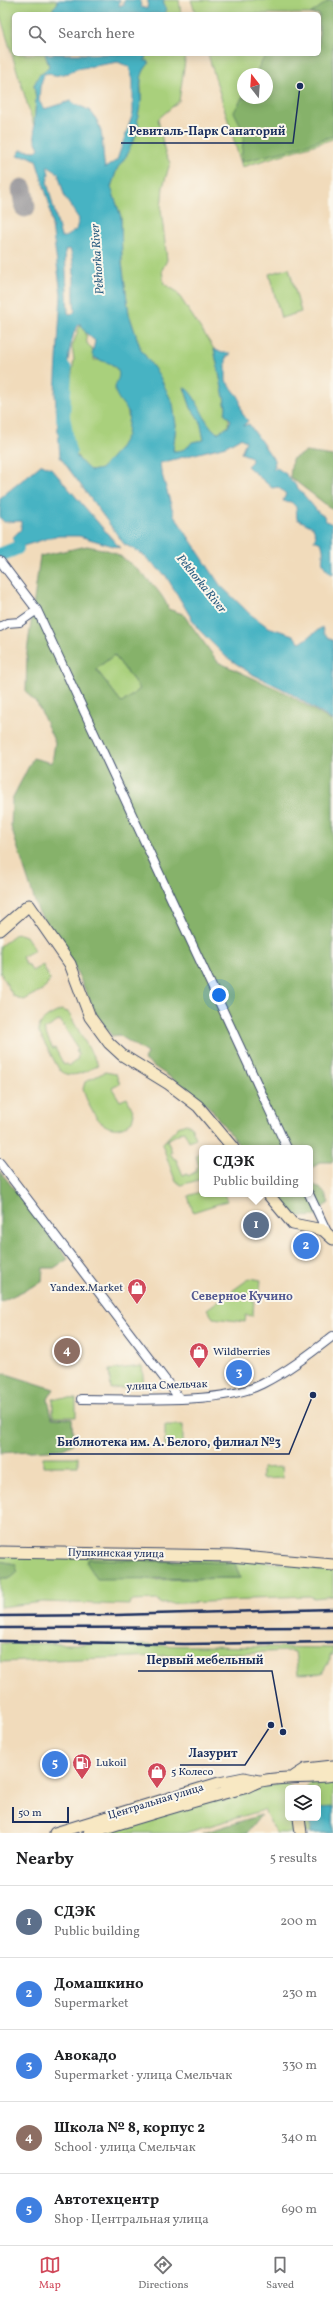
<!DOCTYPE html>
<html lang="en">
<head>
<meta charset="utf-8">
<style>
	:root { --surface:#fff; --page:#f2f2f2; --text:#202124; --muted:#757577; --line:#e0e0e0; --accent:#d1495b }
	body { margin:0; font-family:Vollkorn,serif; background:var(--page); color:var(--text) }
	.controls { position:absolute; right:12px; bottom:12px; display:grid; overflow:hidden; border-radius:6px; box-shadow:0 2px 10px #0003 }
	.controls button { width:36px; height:36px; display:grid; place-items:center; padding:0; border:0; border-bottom:1px solid var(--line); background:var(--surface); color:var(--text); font:20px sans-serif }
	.compass { position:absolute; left:237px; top:68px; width:36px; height:36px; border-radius:50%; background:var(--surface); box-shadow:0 2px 10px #0003; rotate:343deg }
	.scale { position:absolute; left:12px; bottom:10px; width:57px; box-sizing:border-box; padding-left:4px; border:2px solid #1b2f5e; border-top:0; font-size:11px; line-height:14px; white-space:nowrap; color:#1b2f5e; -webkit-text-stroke:3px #fbf7ec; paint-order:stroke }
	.you { position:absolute; left:219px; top:995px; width:14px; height:14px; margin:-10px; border:3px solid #fff; border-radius:50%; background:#1a73e8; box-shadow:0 0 0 6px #1a73e833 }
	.badge { display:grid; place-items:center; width:26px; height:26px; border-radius:50%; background:var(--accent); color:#fff; font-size:13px; font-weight:700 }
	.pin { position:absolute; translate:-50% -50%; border:2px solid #fff; box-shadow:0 1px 4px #0006 }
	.popup { position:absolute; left:199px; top:1145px; width:114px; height:52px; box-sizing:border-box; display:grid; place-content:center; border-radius:6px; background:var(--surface); filter:drop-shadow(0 1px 3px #0005); font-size:13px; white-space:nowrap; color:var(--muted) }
	.popup b { font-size:15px; color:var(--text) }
	.popup::after { content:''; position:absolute; left:50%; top:100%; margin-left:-8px; border:8px solid transparent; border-top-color:var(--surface) }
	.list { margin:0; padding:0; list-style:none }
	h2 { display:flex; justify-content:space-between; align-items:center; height:52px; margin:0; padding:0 16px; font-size:17px }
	h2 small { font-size:13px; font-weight:400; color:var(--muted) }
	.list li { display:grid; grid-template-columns:26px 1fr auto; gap:12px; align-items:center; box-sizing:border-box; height:72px; padding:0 16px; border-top:1px solid var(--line) }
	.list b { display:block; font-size:15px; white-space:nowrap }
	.list p { margin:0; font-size:13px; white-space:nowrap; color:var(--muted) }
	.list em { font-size:13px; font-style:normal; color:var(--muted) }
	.icon { flex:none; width:22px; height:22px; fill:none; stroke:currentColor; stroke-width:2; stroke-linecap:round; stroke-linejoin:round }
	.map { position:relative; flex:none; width:333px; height:1833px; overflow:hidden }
	.search { position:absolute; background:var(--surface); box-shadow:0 2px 10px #0003; left:12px; right:12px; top:12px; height:44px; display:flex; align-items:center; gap:10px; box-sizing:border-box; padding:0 14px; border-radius:6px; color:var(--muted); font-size:15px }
	.sheet { height:412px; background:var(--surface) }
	nav { display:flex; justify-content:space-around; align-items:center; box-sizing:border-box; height:56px; border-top:1px solid var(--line); background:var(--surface); font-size:11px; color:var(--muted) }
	nav a { display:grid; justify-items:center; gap:2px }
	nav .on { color:var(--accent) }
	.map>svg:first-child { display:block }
	.green { fill:#a9d07b; stroke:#62806c; fill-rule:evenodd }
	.forest { fill:#86b26b; stroke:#507064; fill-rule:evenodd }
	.water { fill:#47b3c3; stroke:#317190; fill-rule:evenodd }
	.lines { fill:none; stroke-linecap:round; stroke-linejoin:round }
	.river { stroke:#47b3c3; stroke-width:14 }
	.taxiway { stroke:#86858c; stroke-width:21 }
	.street-casing { stroke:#3b496c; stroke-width:10 }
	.secondary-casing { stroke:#3b496c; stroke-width:13 }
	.street { stroke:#fff; stroke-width:8 }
	.secondary { stroke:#f8e8c3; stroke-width:11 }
	.rail { stroke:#1b2f5e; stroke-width:2.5 }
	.labels { text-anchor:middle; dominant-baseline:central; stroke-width:4; stroke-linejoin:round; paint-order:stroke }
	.poi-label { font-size:11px; fill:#1b2f5e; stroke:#fbf7ec; text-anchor:start }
	.street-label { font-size:11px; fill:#1b2f5e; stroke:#fbf7ec }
	.water-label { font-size:12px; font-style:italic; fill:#2a5d81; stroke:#fbf7ec }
	.neighbourhood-label { font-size:12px; font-weight:bold; fill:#525891; stroke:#fbf7ec }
	.leader { fill:none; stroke:#1b2f5e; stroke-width:1.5 }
	.callout-dot { fill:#1b2f5e; stroke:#fbf7ec; stroke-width:1.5 }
	.callout-label { font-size:12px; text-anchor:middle; font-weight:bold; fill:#1b2f5e; stroke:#fbf7ec; stroke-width:4; stroke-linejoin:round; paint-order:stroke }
</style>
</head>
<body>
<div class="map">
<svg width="333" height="1833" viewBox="0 0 333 1833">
	<rect width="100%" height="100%" fill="#fbf7ec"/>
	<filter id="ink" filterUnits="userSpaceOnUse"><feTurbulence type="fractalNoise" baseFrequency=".025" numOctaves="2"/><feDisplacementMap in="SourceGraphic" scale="8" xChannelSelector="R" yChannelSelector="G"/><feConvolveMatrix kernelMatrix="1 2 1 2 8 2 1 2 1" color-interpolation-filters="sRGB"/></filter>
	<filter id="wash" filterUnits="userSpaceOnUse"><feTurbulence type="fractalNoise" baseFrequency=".012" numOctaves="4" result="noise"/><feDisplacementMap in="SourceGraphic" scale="16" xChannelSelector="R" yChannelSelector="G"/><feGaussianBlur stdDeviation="0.9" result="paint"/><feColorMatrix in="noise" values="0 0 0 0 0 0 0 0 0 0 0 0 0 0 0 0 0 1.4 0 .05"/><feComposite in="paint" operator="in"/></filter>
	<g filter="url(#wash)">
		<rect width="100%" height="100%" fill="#f1dbbb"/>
		<path class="green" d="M 0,0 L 57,0 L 57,4 L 53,8 L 54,14 L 14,14 L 14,54 L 45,54 L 49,66 L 34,85 L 36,99 L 34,126 L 0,15 Z
			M 164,0 L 179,0 L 181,14 L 164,14 L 166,13 L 163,2 Z
			M 191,0 L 333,0 L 333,139 L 242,167 L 208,54 L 319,54 L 319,14 L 196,14 ZM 243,74 L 267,74 L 267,98 L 243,98 Z
			M 146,54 L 186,54 L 179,101 L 158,119 L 165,153 L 170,163 L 163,187 L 161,209 L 167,260 L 162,270 L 164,284 L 176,291 L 214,349 L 229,421 L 228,427 L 217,433 C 202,422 196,401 184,387 L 191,408 L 201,421 L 204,440 L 181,451 L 173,451 L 176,425 L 149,361 L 141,350 L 129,314 L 122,263 L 121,217 L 111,187 L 117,169 L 139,128 C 133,119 140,110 141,100 C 142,87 138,78 146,67 L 144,61 Z
			M 289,268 L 301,312 L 281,318 L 269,274 Z
			M 80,325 L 85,326 L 87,343 L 95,354 L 94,360 L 107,360 L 122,374 L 131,434 L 117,454 L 98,473 L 86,470 L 67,440 L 66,411 L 74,360 L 72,347 Z
			M 114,655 L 140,689 L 122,703 L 96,669 Z
			M 17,933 L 26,936 L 35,950 L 22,957 L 26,965 L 28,964 L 32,971 L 43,965 L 50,980 L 44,989 L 23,1000 L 13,996 L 0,972 L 0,946 Z
			M 61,1010 L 68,1012 L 98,1065 C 87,1071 72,1080 60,1071 L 39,1033 C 37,1020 51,1015 61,1010 ZM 60,1020 L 78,1049 L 76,1050 L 79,1055 L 77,1057 L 78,1059 L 69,1066 L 67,1064 L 64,1065 L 55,1048 L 53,1049 L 44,1030 Z
			M 105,1072 L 116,1074 L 120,1084 L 112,1088 L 120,1101 L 127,1098 L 134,1113 L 132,1121 C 106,1143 89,1110 83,1089 L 85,1082 Z
			M 186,1124 L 191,1126 L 196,1138 L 189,1141 L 184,1131 L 167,1140 L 172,1152 L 170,1153 L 174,1159 L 176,1159 L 183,1175 L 187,1174 L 188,1176 L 197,1171 L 196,1168 L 199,1167 L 196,1155 L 202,1152 L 202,1179 L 181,1185 L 175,1180 L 162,1144 L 178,1127 Z
			M 202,1191 L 202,1194 L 224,1194 L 227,1201 L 193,1212 L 188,1196 Z
			M 250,1278 L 261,1280 L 259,1299 L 254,1299 L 253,1316 L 246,1315 L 245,1322 L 213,1318 L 207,1309 Z
			M 142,1366 L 144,1386 L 111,1389 L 109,1370 Z
			M 53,1398 L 76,1399 L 76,1417 L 53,1417 Z
			M 165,1425 L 183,1425 L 183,1447 L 165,1447 Z
			M 43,1457 L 78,1457 L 78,1466 L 43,1466 Z
			M 282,1467 L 283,1478 L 262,1479 L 262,1468 Z
			M 0,1555 L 235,1559 L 333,1568 L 333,1596 L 314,1598 L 309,1596 L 251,1598 L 249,1600 L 161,1604 L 159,1600 L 130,1601 L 129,1605 L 43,1602 L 0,1607 L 0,1578 L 11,1578 L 15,1564 L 0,1561 ZM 89,1559 L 235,1563 L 240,1578 L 154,1580 L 137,1578 Z
			M 0,1643 L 333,1648 L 333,1655 L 330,1655 L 330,1660 L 322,1673 L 298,1674 L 295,1652 L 291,1651 L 0,1662 Z
			M 333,1778 L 333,1833 L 305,1833 L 304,1818 L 318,1818 L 318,1788 L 306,1788 L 311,1781 Z
			M 287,1783 L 292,1788 L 288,1788 L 288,1818 L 295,1818 L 297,1833 L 276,1833 L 264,1810 L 185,1833 L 95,1833 L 246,1789 Z"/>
		<path class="forest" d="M 330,0 L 333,0 L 333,136 L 286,151 L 241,162 L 244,132 L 234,112 L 243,96 L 243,98 L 267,98 L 267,74 L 255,74 L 266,54 L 319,54 L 319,14 L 310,14 Z
			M 306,452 L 333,456 L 333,510 L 290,477 L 292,459 Z
			M 87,546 C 96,548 107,549 115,553 C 130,561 165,592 168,609 L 183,614 L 218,662 L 286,693 L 333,722 L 333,1162 L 321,1162 L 310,1169 L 310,1148 L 241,1148 L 211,1109 L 191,1091 L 144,1060 L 147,1053 L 119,1035 L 112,1036 L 97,1016 L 75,968 L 38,911 L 11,827 L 12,799 L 33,758 L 52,763 L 55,743 L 38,705 L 26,692 L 27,652 L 40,556 ZM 114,655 L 140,689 L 122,703 L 96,669 Z
			M 0,1171 L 68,1259 L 54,1268 L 43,1268 L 42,1282 L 0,1302 Z
			M 310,1184 C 321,1186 326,1194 329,1203 L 323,1207 L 316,1216 C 290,1219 290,1213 276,1194 L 310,1194 Z
			M 0,1372 L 54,1389 L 48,1399 L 52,1418 L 72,1419 L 73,1444 L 63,1449 L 0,1453 Z
			M 88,1559 L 235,1563 L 240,1578 L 97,1579 L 87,1563 Z
			M 0,1561 L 15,1564 L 18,1572 L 11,1578 L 0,1578 Z
			M 261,1815 L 247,1833 L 203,1833 Z"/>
		<path class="water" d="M 57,0 L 120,0 L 119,6 L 125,5 L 123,3 L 125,0 L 140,0 L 141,7 L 147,9 L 148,0 L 164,0 L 163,5 L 167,10 L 164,14 L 54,14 L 53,8 L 57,4 Z
			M 45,54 L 146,54 L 145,61 L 148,61 L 149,64 C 138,74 141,87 141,100 C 141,109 134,119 140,128 L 129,149 L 129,152 L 117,169 L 111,187 L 121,217 L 122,263 L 129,314 L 141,350 L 159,375 L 173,404 L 176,425 L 173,451 C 182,451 187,449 192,442 L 204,440 L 200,421 L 191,408 L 184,387 C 198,395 202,422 217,433 L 228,427 L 231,420 L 225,414 L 226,407 L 214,349 L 222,353 L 230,353 L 230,355 L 226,357 L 226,381 L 239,397 L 242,413 L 248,421 L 243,426 L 249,424 L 274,460 L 275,466 L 272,469 L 277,468 L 286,474 L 319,513 L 324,516 L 326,521 L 332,524 L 333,575 C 314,560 328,558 321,543 L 314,540 L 316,535 L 313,527 L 297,519 L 296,507 L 291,502 L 283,501 L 286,494 L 278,487 L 272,488 L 247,466 L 252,461 L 251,457 L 241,453 L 246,441 L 240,438 L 226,446 L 160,463 L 161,471 L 174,515 L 220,585 L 250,614 L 268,627 L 293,635 L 299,642 L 305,640 L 322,627 L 324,634 L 333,641 L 333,721 L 287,691 L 250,673 L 225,656 L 198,629 L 166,576 L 142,554 L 124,544 L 60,457 L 55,393 L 61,294 L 49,203 L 36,160 L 28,156 L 17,156 L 21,150 L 36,151 L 39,148 L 35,140 L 34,126 L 36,99 L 34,85 L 39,75 L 43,73 L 49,66 ZM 118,62 L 129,67 L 133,80 L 133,113 L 117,160 L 105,168 C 101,148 106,127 90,111 C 85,107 76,106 71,101 L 44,109 L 39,101 L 40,87 L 44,74 L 50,73 L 53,76 L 69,73 L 76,69 ZM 47,166 L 58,173 L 65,198 L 79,219 L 76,230 L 65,237 L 61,237 L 47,182 L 49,174 ZM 70,249 C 77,269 72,290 75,311 L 71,315 L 68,313 L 65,250 ZM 78,324 L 81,324 L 85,332 L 95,341 L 92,355 C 99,363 110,360 116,368 C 123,376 115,381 115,389 C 116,399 124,404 129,413 L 127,435 L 119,449 L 101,469 L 91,471 C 83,465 70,450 66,440 C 60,422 67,339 78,324 Z
			M 42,464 L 51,468 L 120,548 L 79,536 L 55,536 L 17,548 L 12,538 L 21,529 L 21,521 L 4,522 L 0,518 L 0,498 Z
			M 333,1807 L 333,1833 L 311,1833 L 311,1818 L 318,1818 L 318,1810 L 321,1808 Z"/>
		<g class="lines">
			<path class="river" d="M 65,369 L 63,418 C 67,430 65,441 70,453
				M 0,555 L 17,548"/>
			<path class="taxiway" d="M 22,189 L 25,207"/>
		</g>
	</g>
	<g filter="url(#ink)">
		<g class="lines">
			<g class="street-casing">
				<path id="street" d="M 0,561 L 37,610 L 287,1148
					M 0,627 L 7,623 L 20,622 L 37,610
					M 0,1163 L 180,1399
					M 309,1194 L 327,1232
					M 81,1399 C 128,1399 221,1405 262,1384 C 288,1371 311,1353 333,1336"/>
			</g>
			<g class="secondary-casing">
				<path id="secondary" d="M 0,930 L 29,905 L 70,964 L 90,1017 L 109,1043 L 122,1055 L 169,1084 L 198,1106 L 233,1148
					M 268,1194 L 293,1224 L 323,1230 L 333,1239
					M 0,1552 L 231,1556 L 333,1565
					M 295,1776 L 306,1769 L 333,1766
					M 299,1818 L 301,1833
					M 55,1833 L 219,1783 L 244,1778 L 259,1781
					M 89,1833 C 140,1817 192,1801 244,1788 C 250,1786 255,1782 261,1781 C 285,1776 308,1779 333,1775"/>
			</g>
			<use href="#street" class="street"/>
			<use href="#secondary" class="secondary"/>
			<path class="rail" d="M 0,1616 L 116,1615 L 333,1609
				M 0,1628 L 333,1627
				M 0,1641 L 185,1644 L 333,1642"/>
		</g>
	</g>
	<defs>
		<g id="shop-pin" transform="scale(1)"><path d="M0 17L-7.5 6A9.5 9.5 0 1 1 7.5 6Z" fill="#d1495b" stroke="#fbf7ec"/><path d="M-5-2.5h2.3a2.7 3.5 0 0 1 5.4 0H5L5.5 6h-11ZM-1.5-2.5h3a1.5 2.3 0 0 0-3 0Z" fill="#fff"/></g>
		<g id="fuel-pin" transform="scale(1)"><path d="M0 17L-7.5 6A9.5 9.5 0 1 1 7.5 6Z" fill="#d1495b" stroke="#fbf7ec"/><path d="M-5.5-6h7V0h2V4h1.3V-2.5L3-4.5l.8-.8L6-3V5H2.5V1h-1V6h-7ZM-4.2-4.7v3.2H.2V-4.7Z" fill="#fff"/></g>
	</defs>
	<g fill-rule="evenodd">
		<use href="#shop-pin" x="137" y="1288"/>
		<use href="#shop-pin" x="199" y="1352"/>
		<use href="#fuel-pin" x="82" y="1763"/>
		<use href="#shop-pin" x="157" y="1772"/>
	</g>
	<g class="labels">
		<g class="poi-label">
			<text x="123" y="1288" text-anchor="end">Yandex.Market</text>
			<text x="213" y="1352">Wildberries</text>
			<text x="96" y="1763">Lukoil</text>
			<text x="171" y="1772">5 Колесо</text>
		</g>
		<g class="street-label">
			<text transform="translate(167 1386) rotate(-2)">улица Смельчак</text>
			<text transform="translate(116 1554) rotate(1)">Пушкинская улица</text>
			<text transform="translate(156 1802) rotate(-17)">Центральная улица</text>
		</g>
		<g class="water-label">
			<text transform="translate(98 259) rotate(-94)">Pekhorka River</text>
			<text transform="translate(201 584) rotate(51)">Pekhorka River</text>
		</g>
		<g class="neighbourhood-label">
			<text x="242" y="1297">Северное Кучино</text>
		</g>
	</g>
	<path class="leader" d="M300 86L293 143H121M313 1395L289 1454H49M283 1732L272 1671H138M271 1725L245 1765H180"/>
	<g class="callout-dot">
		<circle cx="300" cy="86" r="4"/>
		<circle cx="313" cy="1395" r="4"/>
		<circle cx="283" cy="1732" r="4"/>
		<circle cx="271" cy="1725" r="4"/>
	</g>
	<g class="callout-label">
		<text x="207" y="135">Ревиталь-Парк Санаторий</text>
		<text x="169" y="1446">Библиотека им. А. Белого, филиал №3</text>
		<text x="205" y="1664">Первый мебельный</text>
		<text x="213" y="1757">Лазурит</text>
	</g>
</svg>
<div class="controls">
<button><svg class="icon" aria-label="layers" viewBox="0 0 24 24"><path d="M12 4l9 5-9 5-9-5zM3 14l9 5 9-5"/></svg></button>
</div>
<svg class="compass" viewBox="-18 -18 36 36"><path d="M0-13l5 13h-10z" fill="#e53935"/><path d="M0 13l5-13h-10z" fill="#757577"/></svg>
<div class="scale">50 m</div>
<div class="you"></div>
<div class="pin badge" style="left:256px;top:1225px;background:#5c6f8a">1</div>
<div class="popup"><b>СДЭК</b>Public building</div>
<div class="pin badge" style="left:306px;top:1246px;background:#3f7fe0">2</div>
<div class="pin badge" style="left:239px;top:1373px;background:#3f7fe0">3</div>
<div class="pin badge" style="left:67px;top:1351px;background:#8d6e63">4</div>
<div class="pin badge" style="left:55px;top:1764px;background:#3f7fe0">5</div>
<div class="search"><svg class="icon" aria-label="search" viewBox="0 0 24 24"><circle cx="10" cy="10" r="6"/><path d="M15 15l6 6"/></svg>Search here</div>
</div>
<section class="sheet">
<h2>Nearby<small>5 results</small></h2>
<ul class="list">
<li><span class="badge" style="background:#5c6f8a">1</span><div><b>СДЭК</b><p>Public building</p></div><em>200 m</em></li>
<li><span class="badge" style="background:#3f7fe0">2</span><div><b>Домашкино</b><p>Supermarket</p></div><em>230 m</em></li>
<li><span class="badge" style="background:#3f7fe0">3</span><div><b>Авокадо</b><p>Supermarket · улица Смельчак</p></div><em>330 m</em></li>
<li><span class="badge" style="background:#8d6e63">4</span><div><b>Школа № 8, корпус 2</b><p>School · улица Смельчак</p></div><em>340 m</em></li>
<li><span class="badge" style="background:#3f7fe0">5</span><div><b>Автотехцентр</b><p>Shop · Центральная улица</p></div><em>690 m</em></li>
</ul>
</section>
<nav>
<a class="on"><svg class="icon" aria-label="map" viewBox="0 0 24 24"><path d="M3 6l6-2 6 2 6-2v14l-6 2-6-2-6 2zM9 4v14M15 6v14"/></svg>Map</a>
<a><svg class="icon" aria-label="directions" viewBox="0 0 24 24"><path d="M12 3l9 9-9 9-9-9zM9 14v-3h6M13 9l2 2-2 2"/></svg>Directions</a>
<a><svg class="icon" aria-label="saved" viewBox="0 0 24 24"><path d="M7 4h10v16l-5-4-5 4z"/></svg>Saved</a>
</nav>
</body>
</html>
